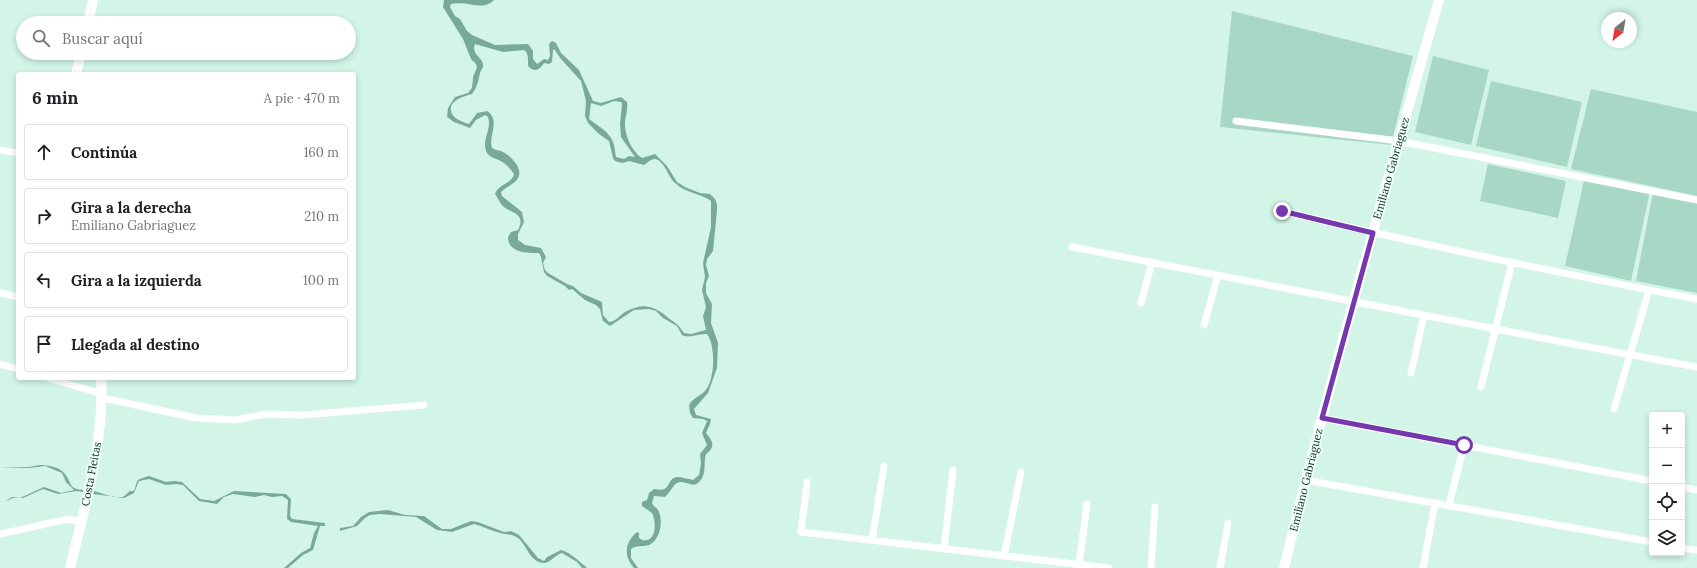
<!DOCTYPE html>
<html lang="es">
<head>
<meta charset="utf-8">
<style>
	:root { --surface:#fff; --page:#f6f6f6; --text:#202124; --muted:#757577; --line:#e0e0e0 }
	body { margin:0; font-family:Lora,serif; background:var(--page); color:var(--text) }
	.controls { position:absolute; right:12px; bottom:12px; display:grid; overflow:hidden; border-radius:4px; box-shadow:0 2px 6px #0003 }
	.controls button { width:36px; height:36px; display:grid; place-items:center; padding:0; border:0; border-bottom:1px solid var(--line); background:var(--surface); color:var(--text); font:20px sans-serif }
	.compass { position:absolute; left:1601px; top:12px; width:36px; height:36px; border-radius:50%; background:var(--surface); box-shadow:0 2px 6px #0003; rotate:211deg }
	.stop { position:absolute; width:12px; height:12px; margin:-9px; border:3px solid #7538ad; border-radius:50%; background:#fff }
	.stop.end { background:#7538ad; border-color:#fff; box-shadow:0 1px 4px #0008 }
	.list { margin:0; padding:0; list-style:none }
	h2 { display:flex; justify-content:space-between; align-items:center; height:52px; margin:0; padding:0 16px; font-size:17px }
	h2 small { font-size:13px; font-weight:400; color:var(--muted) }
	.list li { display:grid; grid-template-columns:26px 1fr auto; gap:12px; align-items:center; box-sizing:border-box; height:56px; margin:0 8px 8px; padding:0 8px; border:1px solid var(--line); border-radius:4px }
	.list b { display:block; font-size:15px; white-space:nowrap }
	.list p { margin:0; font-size:13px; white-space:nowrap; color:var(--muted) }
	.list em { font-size:13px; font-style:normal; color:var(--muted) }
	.icon { flex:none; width:22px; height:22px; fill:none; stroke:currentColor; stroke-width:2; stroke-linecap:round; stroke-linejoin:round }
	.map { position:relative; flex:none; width:1697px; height:568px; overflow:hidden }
	.search { position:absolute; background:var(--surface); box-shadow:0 2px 6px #0003; left:16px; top:16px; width:340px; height:44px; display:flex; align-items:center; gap:10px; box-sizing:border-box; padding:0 14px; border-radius:22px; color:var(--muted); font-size:15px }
	.panel { position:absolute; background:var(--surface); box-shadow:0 2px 6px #0003; left:16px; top:72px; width:340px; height:308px; border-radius:4px }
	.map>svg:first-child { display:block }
	.green { fill:#a9d7c5 }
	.water { fill:#79aa97; fill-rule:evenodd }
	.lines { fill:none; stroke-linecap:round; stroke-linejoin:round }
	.street { stroke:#fff; stroke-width:7 }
	.secondary { stroke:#fff; stroke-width:10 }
	.route { stroke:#7538ad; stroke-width:5 }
	.labels { text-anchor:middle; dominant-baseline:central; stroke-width:4; stroke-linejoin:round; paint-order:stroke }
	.street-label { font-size:11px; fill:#192621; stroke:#eafff6 }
</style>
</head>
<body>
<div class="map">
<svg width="1697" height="568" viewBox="0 0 1697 568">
	<rect width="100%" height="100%" fill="#d2f5e7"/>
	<path class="green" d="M 1232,11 L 1413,56 L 1391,145 L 1220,127 Z
		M 1433,56 L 1489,70 L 1471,145 L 1415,132 Z
		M 1491,81 L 1582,102 L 1567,167 L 1476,146 Z
		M 1591,89 L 1697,112 L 1697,196 L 1571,169 Z
		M 1488,164 L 1566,181 L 1558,218 L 1480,201 Z
		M 1585,176 L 1650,191 L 1631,281 L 1565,266 Z
		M 1653,192 L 1697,201 L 1697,293 L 1636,281 Z"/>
	<path class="water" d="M 444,0 L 494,0 C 483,12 468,0 451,4 L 450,7 L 455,16 L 460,19 L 467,31 L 472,35 L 495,45 L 528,44 L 533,51 L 533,59 L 537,64 L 544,59 L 548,60 L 550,56 L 549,44 L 552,41 L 556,43 L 561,53 L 579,70 L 593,101 L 601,103 L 621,97 L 627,102 C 628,109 626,114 625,121 C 624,134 631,151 642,158 L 655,154 L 667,166 L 677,182 L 685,187 L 700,193 L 710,194 L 715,199 L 717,204 L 717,211 L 713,251 L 707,259 L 706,265 L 709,276 L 706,283 L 706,293 L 712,304 L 711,323 L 718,343 L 717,368 L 708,393 L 694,409 L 696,415 L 711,419 L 710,424 L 706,433 C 713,441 716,447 706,454 C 703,464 707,473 700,481 C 693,490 685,479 677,483 C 672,486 670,493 665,497 L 654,496 L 652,503 C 654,507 656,507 658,510 C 664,520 660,541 649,545 C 643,547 636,545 631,549 L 631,558 L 638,568 L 634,568 C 623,556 625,542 637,532 L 639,533 L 639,538 L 642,540 C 656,543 657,523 652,513 L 642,506 L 642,502 L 647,500 L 649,493 L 654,489 C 673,493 665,479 677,477 C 682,477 688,479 693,480 L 699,475 L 701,464 L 700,454 L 707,445 L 702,433 L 707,421 L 703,419 L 693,418 L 690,413 L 689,405 C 693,398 700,396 705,391 C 715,380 716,346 707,334 C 698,333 690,339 682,335 L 677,326 L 663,318 L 656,311 L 649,309 L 634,310 L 610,326 L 603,321 L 600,309 L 596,305 L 585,300 L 572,289 L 569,290 L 565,286 L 547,276 L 544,272 L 541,257 L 539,253 C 527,253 508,253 508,237 L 511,232 L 518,230 C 526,214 513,214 504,207 C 500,204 498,198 495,194 C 498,184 512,184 514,174 C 511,170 508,166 504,163 C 498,158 489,159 486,151 C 482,139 492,129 488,117 L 485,115 L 476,120 L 470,128 L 454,122 L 447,117 L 448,108 L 455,97 L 468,93 L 472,88 L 473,77 L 477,67 L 476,64 L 471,59 L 463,39 L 443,7 ZM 475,44 L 503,52 L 524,50 C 529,53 528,61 528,66 C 534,73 540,70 544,63 L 549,64 L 552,62 L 553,50 L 554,49 L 561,59 L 581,81 L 586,101 L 585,116 L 588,123 L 599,134 L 609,141 L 613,158 L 615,161 L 622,163 L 629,161 L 644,165 C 647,163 651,159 655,159 C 665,161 668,177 675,183 C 685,193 700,193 711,201 L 711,227 L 703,263 L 705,277 L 702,290 L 706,307 L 703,316 L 706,330 L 691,334 L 684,333 C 677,322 674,323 666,316 C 653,305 642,303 627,311 C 619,315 617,321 609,322 L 603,315 L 602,302 L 581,293 L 573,286 L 567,284 L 548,273 L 545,270 L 543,263 L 546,257 L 541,248 L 525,245 L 518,240 L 518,234 L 524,222 L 522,212 L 502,196 L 501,192 C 506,187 515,184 518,178 C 524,168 509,154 501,151 C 498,150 495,150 492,148 C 488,136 501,120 487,111 L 477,113 L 469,124 C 465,123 461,121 457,119 C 454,117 452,115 451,111 C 449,100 465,96 472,94 C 478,85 478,82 480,73 C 481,70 484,67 483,64 C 482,57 471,54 475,44 ZM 614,101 L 621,102 L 622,104 L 620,124 L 621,137 L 635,157 L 629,156 L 624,159 L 616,157 C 615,153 615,149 614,145 C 611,132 598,126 589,119 L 591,103 L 601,106 Z
		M 40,465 C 46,465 60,467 64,473 C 73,483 67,489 84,490 L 84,492 L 76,491 L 58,494 L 43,489 L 23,498 L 13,498 L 4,502 L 12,497 L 20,498 L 44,487 L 61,493 L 74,490 L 66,482 L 62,473 L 45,466 L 29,468 L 0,467 L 29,467 Z
		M 149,476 L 166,482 L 174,481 L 182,482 L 200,499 L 214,501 L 234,491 L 286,494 L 291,499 L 290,516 L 292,519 L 325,523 L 325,526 L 320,526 L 313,550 L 303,555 L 288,568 L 284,568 L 301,553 L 310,548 L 314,533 L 318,526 L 291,522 L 287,519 L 288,500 L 282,496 L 272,497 L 264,495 L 255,497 L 233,494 L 224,497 L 217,504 L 199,501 L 183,485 L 176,484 L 166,485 L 149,479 L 139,481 L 134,493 L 124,498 L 93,494 L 94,491 L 113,497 L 123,497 L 130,491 L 134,491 C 139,478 134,481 149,476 Z
		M 388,510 L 405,515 L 424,516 L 442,529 L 451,529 L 471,521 L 478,522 L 504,532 L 511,531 L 519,535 L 538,558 L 544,561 L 547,557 L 561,550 C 571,553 579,561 587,568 L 582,568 L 577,562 L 562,553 C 555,555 550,563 544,563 C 530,563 527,545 518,538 C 511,533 504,535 497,532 C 489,530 482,526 474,524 L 452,532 L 445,531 L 437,530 L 416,517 L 380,514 L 370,515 L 365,518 L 357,526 L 340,531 L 340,528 L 353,526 L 361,517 L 369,512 Z"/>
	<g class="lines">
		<path class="street" d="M 1236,121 L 1399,141 L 1697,200
			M 0,150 L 18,153
			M 1282,211 C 1419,244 1558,273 1697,299
			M 1072,247 L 1578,345 L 1697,367
			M 0,293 L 18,297
			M 1141,303 L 1152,262
			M 1204,325 L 1218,275
			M 0,364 L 18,369
			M 1411,373 L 1424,315
			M 48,378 L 102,394
			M 1481,387 L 1512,262
			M 103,398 L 196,418 L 235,420 L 265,414 L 303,415 L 424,405
			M 1614,409 L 1649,290
			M 1322,418 L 1652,481
			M 1305,480 L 1652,542
			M 807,482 L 801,532 L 1109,568
			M 1682,487 L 1697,490
			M 1449,505 L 1464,445
			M 0,534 L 68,519 L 81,522
			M 872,540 L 884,466
			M 1682,548 L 1697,550
			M 944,549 L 953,470
			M 1004,556 L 1021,472
			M 1079,565 L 1087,504
			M 1151,568 L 1155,507
			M 1220,568 L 1228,523
			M 1423,568 L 1435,503"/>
		<path class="secondary" d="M 88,23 L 93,0
			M 76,74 L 81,53
			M 70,568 C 84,510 105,438 101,378
			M 1284,568 C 1330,377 1385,189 1439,0"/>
	</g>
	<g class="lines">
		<path class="route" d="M 1282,211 L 1373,233 L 1322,418 L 1464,445"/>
	</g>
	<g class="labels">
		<g class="street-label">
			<text transform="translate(1391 168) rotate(-74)">Emiliano Gabriaguez</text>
			<text transform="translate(91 474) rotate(-79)">Costa Fleitas</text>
			<text transform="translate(1306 480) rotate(-76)">Emiliano Gabriaguez</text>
		</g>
	</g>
</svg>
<div class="controls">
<button>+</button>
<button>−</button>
<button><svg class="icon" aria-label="locate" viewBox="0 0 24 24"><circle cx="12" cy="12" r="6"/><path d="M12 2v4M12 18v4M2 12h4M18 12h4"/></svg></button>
<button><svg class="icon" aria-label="layers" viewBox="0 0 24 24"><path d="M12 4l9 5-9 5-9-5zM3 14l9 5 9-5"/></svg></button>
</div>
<svg class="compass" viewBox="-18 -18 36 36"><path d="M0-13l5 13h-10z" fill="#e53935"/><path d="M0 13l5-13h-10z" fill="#757577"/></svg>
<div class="stop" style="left:1464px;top:445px"></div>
<div class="stop end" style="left:1282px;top:211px"></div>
<div class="search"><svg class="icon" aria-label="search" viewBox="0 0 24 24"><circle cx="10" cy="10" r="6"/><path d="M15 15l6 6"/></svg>Buscar aquí</div>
<section class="panel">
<h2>6 min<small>A pie · 470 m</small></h2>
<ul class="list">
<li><svg class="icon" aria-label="ahead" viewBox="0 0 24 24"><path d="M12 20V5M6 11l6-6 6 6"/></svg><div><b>Continúa</b></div><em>160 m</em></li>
<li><svg class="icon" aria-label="right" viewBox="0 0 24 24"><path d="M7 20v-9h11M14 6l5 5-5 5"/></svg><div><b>Gira a la derecha</b><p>Emiliano Gabriaguez</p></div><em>210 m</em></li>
<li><svg class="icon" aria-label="left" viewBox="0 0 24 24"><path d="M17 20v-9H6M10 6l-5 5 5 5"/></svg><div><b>Gira a la izquierda</b></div><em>100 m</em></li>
<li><svg class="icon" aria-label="arrive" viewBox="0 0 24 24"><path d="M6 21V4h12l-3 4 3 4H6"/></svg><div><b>Llegada al destino</b></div></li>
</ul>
</section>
</div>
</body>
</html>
